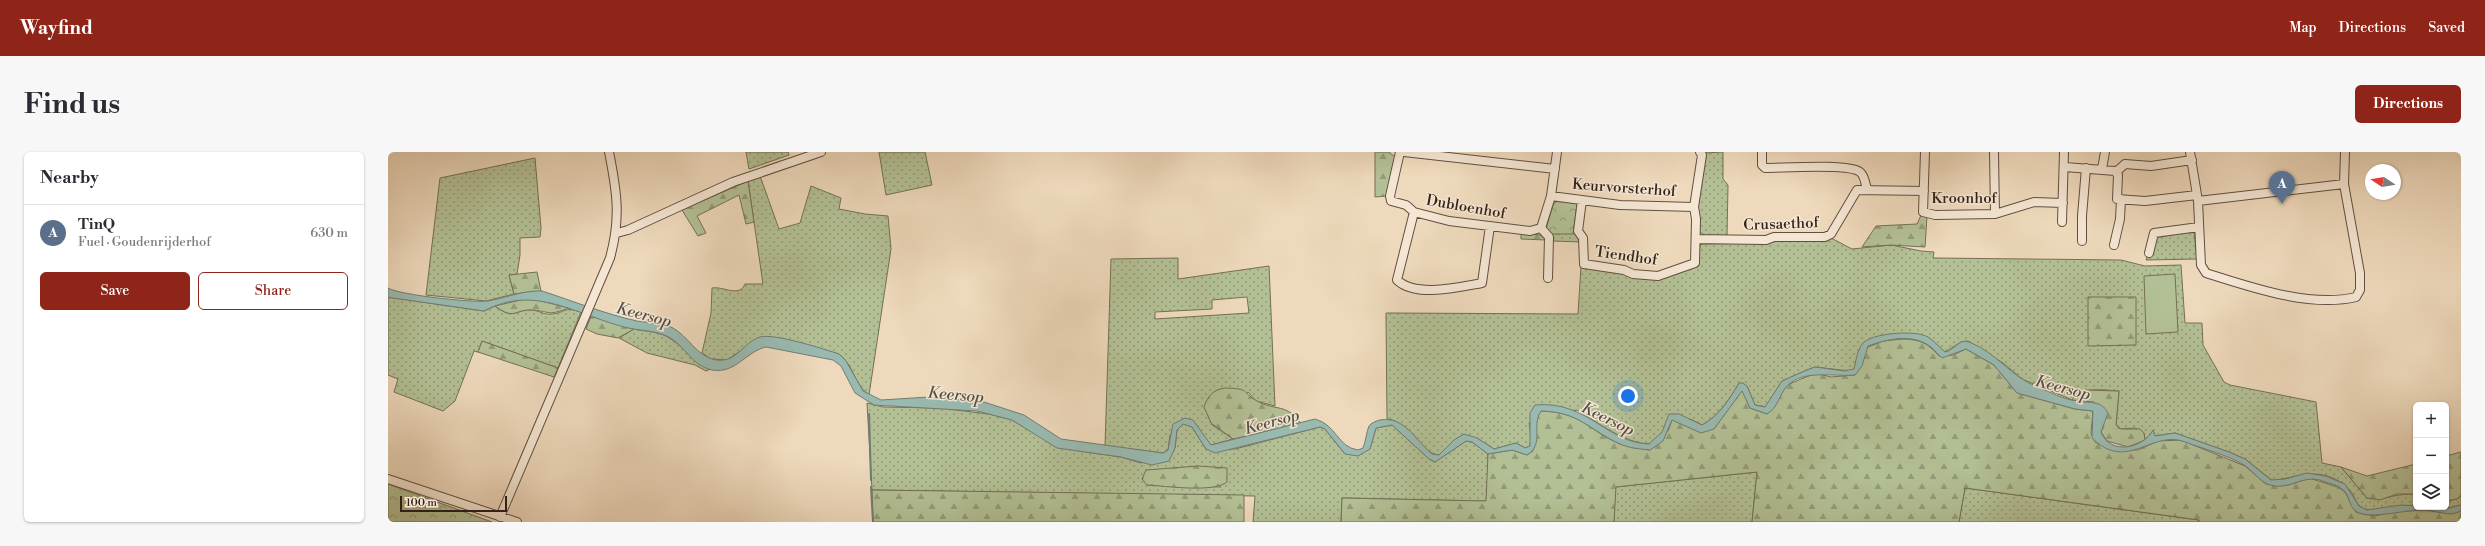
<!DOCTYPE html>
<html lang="en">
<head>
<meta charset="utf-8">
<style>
	:root { --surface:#fff; --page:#f7f7f7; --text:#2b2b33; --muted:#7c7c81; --line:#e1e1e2; --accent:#8f2418 }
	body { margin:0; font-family:"Libre Bodoni",serif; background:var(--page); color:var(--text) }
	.controls { position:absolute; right:12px; bottom:12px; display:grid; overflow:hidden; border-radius:6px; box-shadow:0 1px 3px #0004 }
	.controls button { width:36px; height:36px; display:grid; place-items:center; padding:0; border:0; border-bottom:1px solid var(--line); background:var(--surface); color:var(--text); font:20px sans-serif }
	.compass { position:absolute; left:1977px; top:12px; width:36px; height:36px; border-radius:50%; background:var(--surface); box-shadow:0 1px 3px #0004; rotate:282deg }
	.scale { position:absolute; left:12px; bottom:10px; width:107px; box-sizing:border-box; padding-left:4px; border:2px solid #352117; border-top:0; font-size:11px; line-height:14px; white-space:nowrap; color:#352117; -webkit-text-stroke:3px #f4e6d3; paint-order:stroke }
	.you { position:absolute; left:1240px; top:244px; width:14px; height:14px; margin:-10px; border:3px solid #fff; border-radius:50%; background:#1a73e8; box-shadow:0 0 0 6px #1a73e833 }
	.badge { display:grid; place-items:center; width:26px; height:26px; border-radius:50%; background:var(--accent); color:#fff; font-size:13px; font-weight:700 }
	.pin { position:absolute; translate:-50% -33px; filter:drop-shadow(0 1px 2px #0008) }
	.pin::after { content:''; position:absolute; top:21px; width:14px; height:12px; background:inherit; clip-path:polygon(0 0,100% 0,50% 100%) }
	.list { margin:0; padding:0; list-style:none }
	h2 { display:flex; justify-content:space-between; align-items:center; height:52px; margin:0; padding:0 16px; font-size:17px }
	h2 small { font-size:13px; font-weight:400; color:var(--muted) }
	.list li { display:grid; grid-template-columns:26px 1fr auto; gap:12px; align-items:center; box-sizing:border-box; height:56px; padding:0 16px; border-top:1px solid var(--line) }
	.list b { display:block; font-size:15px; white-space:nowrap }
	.list p { margin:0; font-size:13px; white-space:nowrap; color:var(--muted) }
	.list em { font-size:13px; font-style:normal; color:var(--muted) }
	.actions { display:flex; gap:8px; padding:12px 16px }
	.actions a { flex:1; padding:9px 0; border:1px solid var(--accent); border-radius:6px; text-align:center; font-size:14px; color:var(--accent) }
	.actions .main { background:var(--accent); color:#fff }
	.icon { flex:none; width:22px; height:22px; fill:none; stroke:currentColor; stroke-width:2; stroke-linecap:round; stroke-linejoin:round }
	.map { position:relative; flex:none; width:2073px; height:370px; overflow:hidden; border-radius:6px }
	header { display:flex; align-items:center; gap:24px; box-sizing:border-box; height:56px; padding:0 20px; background:var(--accent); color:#fff }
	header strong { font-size:19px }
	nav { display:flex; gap:22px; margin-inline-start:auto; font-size:14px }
	.intro { display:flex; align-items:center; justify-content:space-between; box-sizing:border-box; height:96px; padding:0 24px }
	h1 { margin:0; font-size:28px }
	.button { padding:10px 18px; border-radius:6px; background:var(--accent); color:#fff; font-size:14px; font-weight:700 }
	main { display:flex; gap:24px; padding:0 24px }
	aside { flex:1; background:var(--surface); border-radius:6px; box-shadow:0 1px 3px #0004 }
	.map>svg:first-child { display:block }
	.grass { fill:url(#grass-dots); stroke:#747056; fill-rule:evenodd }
	.forest { fill:url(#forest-firs); stroke:#747056 }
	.park { fill:url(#park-crowns); stroke:#747056 }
	.pitch { fill:#b3c095; stroke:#747056 }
	.water { fill:#99bab1; stroke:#717d73 }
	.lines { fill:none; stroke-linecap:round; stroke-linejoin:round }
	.stream { stroke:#717d73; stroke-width:2 }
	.minor-casing { stroke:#634f40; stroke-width:10 }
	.minor { stroke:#f4e6d3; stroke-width:8 }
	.labels { text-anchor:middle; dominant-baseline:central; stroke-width:3; stroke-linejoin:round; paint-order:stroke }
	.street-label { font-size:15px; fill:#352117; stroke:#f4e6d3 }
	.water-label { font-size:16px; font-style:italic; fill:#534f45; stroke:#f4e6d3 }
</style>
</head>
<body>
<header>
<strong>Wayfind</strong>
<nav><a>Map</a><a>Directions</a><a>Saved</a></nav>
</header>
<div class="intro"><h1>Find us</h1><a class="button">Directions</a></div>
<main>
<aside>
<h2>Nearby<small></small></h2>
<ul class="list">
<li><span class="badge" style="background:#5c6f8a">A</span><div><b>TinQ</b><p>Fuel · Goudenrijderhof</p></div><em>630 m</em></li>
</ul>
<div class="actions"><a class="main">Save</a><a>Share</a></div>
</aside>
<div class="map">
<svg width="2073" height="370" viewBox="0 0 2073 370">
	<defs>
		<pattern id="grass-dots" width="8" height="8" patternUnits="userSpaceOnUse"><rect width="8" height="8" fill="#b3c095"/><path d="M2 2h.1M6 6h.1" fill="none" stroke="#929c79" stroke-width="1.8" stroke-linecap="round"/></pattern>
		<pattern id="forest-firs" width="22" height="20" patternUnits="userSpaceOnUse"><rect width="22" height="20" fill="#b3c095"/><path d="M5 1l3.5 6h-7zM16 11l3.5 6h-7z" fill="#929c79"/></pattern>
		<pattern id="park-crowns" width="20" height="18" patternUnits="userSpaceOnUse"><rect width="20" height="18" fill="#b3c095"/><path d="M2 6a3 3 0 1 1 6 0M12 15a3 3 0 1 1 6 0" fill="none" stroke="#929c79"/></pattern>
	</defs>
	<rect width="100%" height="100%" fill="#eed9bc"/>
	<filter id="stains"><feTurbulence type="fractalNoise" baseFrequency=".005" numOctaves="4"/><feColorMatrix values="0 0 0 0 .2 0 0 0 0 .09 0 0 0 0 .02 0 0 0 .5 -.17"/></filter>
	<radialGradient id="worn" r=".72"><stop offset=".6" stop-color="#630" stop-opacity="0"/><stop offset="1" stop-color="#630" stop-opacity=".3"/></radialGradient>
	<path class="grass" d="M 358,0 L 400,0 L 401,3 L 361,17 Z
		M 491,0 L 537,0 L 544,33 L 498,43 Z
		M 1335,0 L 1335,27 L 1340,33 L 1339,85 L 1318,84 L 1310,79 L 1310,53 L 1315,1 Z
		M 147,6 L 153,76 L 152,85 L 132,86 L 132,103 L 129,122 L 121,123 L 126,142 L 98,149 L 38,143 L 52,26 Z
		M 372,24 L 391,77 L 412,71 L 423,34 L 453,46 L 451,57 L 477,62 L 500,64 L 503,97 L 481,243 C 466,233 466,213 451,202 L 392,186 L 354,198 L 339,208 L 323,207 L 314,201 L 323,161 L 324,136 C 336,134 351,146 357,132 L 375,132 L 360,29 Z
		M 1166,48 L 1189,50 L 1194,90 L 1164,89 L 1157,75 Z
		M 1806,79 L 1809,107 L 1758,108 L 1766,86 Z
		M 1443,86 L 1464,97 L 1503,93 L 1533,99 L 1546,100 L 1545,106 L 1733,108 L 1757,114 L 1793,113 L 1797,171 L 1814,171 L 1815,193 L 1836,230 L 1842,233 L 1928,250 L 1934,311 L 1953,315 L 1979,346 C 1996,348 2011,341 2028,342 L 2028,353 C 2016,353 1984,360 1977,357 C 1968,354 1968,347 1964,341 C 1941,313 1914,323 1885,329 L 1857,307 L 1841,300 L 1787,281 L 1767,284 L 1765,278 L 1762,286 L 1757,288 L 1756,281 L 1747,276 L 1733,277 L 1728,273 L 1731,239 C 1714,238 1695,234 1684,248 L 1634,227 L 1615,211 L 1580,189 L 1573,190 L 1557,200 L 1540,185 L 1472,197 L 1466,217 L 1462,219 L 1427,215 L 1419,218 L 1394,229 L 1378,255 L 1367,253 L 1359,234 L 1351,231 C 1341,248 1331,264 1314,273 L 1302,267 L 1274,280 L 1262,292 C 1235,291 1211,271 1189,258 L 1141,271 L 1143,283 L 1142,294 L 1137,296 L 1128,291 L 1106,297 L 1089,286 L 1066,288 L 1051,303 C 1029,300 1022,269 999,267 L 998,161 L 1190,162 L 1193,114 L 1271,126 L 1310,113 L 1312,93 L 1315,92 L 1382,91 L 1384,88 Z
		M 790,106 L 790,127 L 881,114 L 887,254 L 868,249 L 860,240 L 823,272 L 845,287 L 823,293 L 797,267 L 782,283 L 780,298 L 775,301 L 717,294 L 723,107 ZM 859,145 L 861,161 L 767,167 L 767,160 L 824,157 L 824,148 Z
		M 0,145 L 96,159 L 107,154 C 127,169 126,157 145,158 C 151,159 157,163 163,162 C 178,161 175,154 193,160 L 170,216 L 94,189 L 90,200 L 86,199 L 67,249 L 55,259 L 6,240 L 10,227 L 0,223 Z
		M 246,177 C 259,180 272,179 283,187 C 298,196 305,212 323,217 L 318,219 L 307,213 L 259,201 L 231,186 Z
		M 479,251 L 495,255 L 551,256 L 601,262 L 624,268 L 646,281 L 691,299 L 733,305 L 753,311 L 787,296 L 789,278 L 795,272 L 804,275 L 818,297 L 847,297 L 932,275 L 937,277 L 957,302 L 982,297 L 988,276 L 1004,273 L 1041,307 L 1047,310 L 1078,289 L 1084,290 L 1100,302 L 1100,345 L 1098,349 L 1094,349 L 954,346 L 953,370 L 865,370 L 867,344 L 484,338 ZM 810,314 L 833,335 L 759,333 L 789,317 Z
		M 1369,320 L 1364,370 L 1226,370 L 1227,335 Z
		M 1577,336 L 1811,368 L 1811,370 L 1571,370 Z
		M 2073,344 L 2073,353 L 2061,356 L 2044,355 L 2058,355 L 2058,349 L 2069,347 Z"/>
	<path class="forest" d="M 987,0 L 1001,0 L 1007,5 L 999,44 L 987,45 Z
		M 360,29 L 366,70 L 358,72 L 351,43 L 309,64 L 318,81 L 310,84 L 294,58 Z
		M 1535,59 L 1539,64 L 1537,95 L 1503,93 L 1474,95 L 1488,74 L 1529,72 Z
		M 1133,81 L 1152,83 L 1158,88 L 1133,87 Z
		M 149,120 L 153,139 L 126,142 L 121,123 Z
		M 1700,145 L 1748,145 L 1748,193 L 1700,194 Z
		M 141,146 L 181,156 C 159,164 164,160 145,158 C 125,157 128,169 107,154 Z
		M 203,164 L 246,177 L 230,186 L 209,182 L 198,177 Z
		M 1514,187 C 1531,187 1540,191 1551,204 L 1565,203 L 1578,197 L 1606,213 L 1629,241 L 1687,257 L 1705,259 L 1703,281 L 1707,290 L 1722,297 L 1750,298 L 1770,289 L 1793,288 L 1857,314 L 1878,332 L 1900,333 L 1921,326 L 1950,335 L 1957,340 L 1968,360 L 1975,362 L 1987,364 L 2003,360 L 2038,358 L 2063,362 L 2073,359 L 2073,370 L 1811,370 L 1811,368 L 1577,336 L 1571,370 L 1364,370 L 1369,320 L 1228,335 L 1226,370 L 953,370 L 954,346 L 1098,349 L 1100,302 L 1124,298 L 1139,303 L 1145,299 L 1148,266 L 1153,259 C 1194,260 1199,278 1232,292 C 1241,295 1252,296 1262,298 L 1280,279 L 1284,268 L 1326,277 L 1354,238 L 1362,256 L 1379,262 L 1399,233 L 1418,225 L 1428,221 L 1443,225 L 1467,223 L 1478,196 L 1495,189 Z
		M 94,189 L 170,216 L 166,225 L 90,200 Z
		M 838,236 C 863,237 852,239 869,249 C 886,259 900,251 913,272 L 845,287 L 823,271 L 816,255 C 820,243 826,237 838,236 Z
		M 1698,238 L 1731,239 L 1728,273 L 1733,277 L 1752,277 L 1756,281 L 1757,288 L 1740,295 L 1719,289 L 1713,280 L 1716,274 L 1706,250 L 1684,248 L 1688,242 Z
		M 2073,300 L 2073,344 L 2069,347 L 2058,349 L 2058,304 Z
		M 2028,312 L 2028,342 L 2009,342 L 1992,348 L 1979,346 L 1953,315 L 1979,324 Z
		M 810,314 L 839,316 L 839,330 C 825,341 778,334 759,333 L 754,327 L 758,318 Z
		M 484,338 L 856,343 L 856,370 L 485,370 Z"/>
	<path class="park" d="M 1170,48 L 1187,51 L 1189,53 L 1185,82 L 1162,82 L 1158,77 L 1165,53 Z
		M 0,332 L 104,370 L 0,370 Z"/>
	<path class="pitch" d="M 1787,122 L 1790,180 L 1758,182 L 1756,124 Z"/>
	<path class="water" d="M 0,136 C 11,143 86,151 100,149 C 118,146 135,138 154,139 C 185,149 217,162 249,169 C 262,171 273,170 285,176 C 300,184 309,205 328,208 C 349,211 354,191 372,185 C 386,181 436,197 451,202 L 458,209 L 475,239 L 493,248 L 541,245 L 596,250 L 636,263 L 673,287 L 775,301 L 780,298 L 785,272 L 797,266 L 805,268 L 823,293 L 927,267 C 949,273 949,295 970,298 L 975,296 C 978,289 978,281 981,274 C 983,271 988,269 992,268 C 1017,264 1027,288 1044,302 L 1051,303 L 1066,288 L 1076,282 L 1089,286 L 1106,297 L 1128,291 L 1137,296 L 1142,294 L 1142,261 L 1147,253 C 1199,248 1219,291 1261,292 L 1274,280 L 1281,262 L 1291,262 L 1314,273 C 1331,264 1341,248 1351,231 L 1355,231 L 1359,234 L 1367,253 L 1377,255 L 1394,229 L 1419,218 L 1427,215 L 1456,219 L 1466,217 C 1468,209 1469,198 1475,191 C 1485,181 1522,179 1535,183 C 1543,185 1550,194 1557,200 C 1566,199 1571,186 1581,190 C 1608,200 1624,226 1650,235 C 1662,240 1675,247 1688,249 C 1700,252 1713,247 1720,261 L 1713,280 C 1722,304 1756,296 1765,278 L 1767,284 L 1787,281 L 1841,300 L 1857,307 L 1883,328 L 1897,327 L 1919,321 L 1937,324 L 1957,332 L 1971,354 L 1979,358 L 2013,353 L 2061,356 L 2073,353 L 2073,359 C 2061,365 2050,359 2037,358 C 2019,357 1983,368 1969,360 C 1961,355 1962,346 1957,340 C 1952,333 1939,331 1932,328 C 1914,323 1900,339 1882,333 C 1872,330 1865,319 1856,313 C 1839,303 1816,297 1797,290 C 1764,277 1739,321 1704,286 L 1705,259 L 1687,257 L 1629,241 L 1606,213 L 1578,197 L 1554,206 C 1550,203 1547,198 1543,195 C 1525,181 1499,187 1480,194 L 1474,214 L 1467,223 C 1446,225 1415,217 1399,234 C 1391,243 1390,256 1379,262 L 1362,256 L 1354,239 L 1326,277 L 1313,281 L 1284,268 L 1275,289 L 1262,298 C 1252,297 1241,296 1232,292 C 1201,278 1192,260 1153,259 C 1143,273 1157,292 1139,303 L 1124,298 L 1100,302 L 1084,290 L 1078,289 L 1047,310 L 1041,307 L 1004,273 L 988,276 L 982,297 L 970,304 L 957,302 L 937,277 L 932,275 L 827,301 L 818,297 L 804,275 L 795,272 L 789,278 L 787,296 L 781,309 L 764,313 L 733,305 L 669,296 L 624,268 L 589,259 L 486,253 L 467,241 L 453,214 L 445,208 L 378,195 C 357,200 348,222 324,218 C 304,214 297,194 281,185 C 267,178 251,179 236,175 C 187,162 146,132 96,159 L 5,146 L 0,145 Z"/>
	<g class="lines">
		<path class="stream" d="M 481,262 L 483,328
			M 483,335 L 485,370"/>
		<g class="minor-casing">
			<path id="minor" d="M 1012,0 L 1002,44 L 1003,49 L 1018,53 L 1026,60 L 1061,69 L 1142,79 L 1153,76
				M 1016,0 L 1167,17
				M 1374,0 L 1374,13 L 1377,16 C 1395,16 1461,11 1472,20 C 1477,24 1477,31 1479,37
				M 1537,0 L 1535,60 L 1547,63 L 1607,62 L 1646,50 L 1675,51
				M 1606,0 L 1607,62
				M 1802,0 L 1810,49 L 1813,113 L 1818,121 C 1862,135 1922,156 1968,145 L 1972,138 L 1972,121 L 1956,32 L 1957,0
				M 1677,15 L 1727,19 L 1730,23 L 1729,47 L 1757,49 L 1809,43
				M 1714,17 L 1717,0
				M 1728,20 L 1737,12 L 1763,14 L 1804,8
				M 1163,44 L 1232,53 L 1306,55
				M 1194,48 L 1190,79 L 1195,86 L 1196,112 L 1236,118 L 1245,122 L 1270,124 L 1307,111 L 1308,67 L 1306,55 L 1314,3 L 1312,0
				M 1810,49 L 1956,32
				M 1026,60 L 1009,128 C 1028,146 1071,135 1094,131 L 1102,74
				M 1674,70 L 1676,0
				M 229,81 L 240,78 L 345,30 L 433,0
				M 1308,87 L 1378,88 L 1386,85 L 1437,85 L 1443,82 L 1469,38 L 1536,39
				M 1694,89 L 1694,64 L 1698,16
				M 1726,93 L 1732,67 L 1733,47
				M 1761,101 L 1766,81 L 1811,75
				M 1160,126 L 1161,85 L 1153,76 L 1163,44 L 1169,0
				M 0,327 L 129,370
				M 112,365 L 222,106 C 233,66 229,40 221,0"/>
		</g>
		<use href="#minor" class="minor"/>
	</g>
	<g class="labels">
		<g class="street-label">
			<text transform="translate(1236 36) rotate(4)">Keurvorsterhof</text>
			<text x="1576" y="46">Kroonhof</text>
			<text transform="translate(1078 55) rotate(10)">Dubloenhof</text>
			<text transform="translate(1393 72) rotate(-2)">Crusaethof</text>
			<text transform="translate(1238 104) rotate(8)">Tiendhof</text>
		</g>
		<g class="water-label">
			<text transform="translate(256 163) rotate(15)">Keersop</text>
			<text transform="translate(1675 236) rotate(15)">Keersop</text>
			<text transform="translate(568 243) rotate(5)">Keersop</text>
			<text transform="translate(1220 267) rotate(26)">Keersop</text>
			<text transform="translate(884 270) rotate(-15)">Keersop</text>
		</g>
	</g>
	<rect width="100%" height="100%" filter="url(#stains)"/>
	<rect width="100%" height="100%" fill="url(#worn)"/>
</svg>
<div class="controls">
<button>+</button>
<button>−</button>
<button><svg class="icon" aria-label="layers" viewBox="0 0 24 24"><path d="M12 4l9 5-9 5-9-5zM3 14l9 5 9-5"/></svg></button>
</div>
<svg class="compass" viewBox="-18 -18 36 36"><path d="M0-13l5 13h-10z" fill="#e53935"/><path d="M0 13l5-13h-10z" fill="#7c7c81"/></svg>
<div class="scale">100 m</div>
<div class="you"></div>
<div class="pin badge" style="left:1894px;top:52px;background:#5c6f8a">A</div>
</div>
</main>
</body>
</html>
